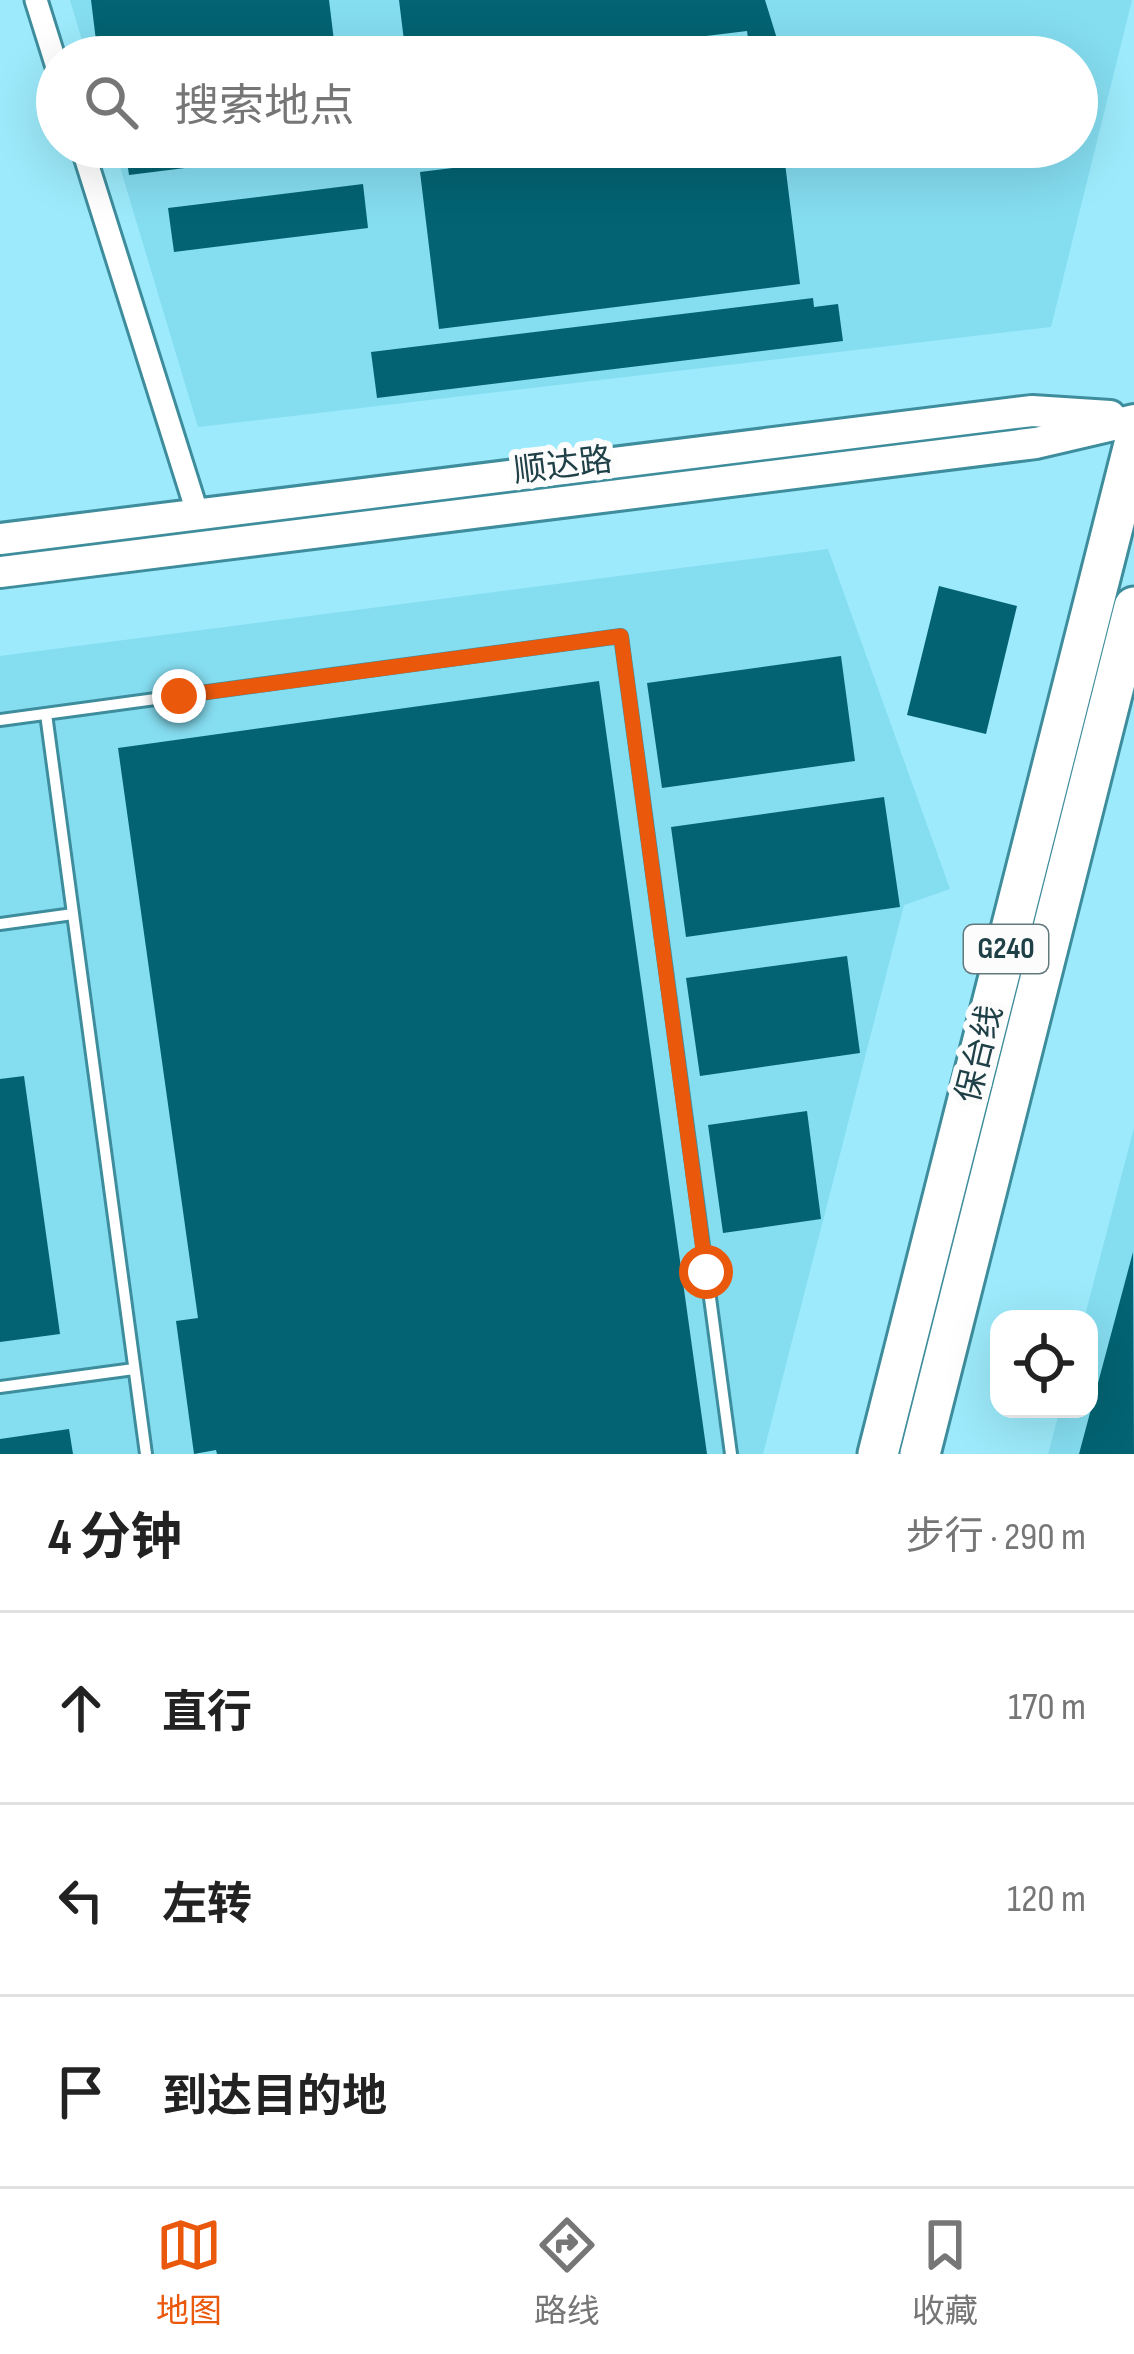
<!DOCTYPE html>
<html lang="zh">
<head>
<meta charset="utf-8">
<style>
	:root { --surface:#fff; --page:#f6f6f6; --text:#222; --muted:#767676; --line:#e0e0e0; --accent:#ea580c }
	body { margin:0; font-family:"Sofia Sans Condensed","Noto Sans SC",sans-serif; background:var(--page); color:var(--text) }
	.controls { position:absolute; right:36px; bottom:36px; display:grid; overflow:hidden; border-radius:24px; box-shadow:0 12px 48px #0002 }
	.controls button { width:108px; height:108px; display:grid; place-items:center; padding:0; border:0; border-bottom:3px solid var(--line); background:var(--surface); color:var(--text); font:60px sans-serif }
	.stop { position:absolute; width:36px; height:36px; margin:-27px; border:9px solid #ea580c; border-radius:50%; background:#fff }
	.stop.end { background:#ea580c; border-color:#fff; box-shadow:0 3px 12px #0008 }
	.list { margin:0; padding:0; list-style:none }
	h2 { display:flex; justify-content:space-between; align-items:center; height:156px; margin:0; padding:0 48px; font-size:51px }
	h2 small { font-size:39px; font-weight:400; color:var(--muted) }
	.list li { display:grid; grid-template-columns:78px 1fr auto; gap:36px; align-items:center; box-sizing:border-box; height:192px; padding:0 48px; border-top:3px solid var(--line) }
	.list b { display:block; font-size:45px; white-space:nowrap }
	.list em { font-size:39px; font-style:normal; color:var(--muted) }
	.icon { flex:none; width:66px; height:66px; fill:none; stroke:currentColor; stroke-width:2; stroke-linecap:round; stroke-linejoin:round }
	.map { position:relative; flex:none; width:1134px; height:1454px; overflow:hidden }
	.search { position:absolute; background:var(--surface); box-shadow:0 12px 48px #0002; left:36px; right:36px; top:36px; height:132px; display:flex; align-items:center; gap:30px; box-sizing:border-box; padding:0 42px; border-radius:66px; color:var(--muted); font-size:45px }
	.sheet { height:732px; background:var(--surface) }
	nav { display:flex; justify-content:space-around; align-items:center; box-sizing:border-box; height:168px; border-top:3px solid var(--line); background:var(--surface); font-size:33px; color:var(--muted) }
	nav a { display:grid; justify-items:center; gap:6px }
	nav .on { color:var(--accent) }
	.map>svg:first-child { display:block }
	.built { fill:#85ddf0 }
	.building { fill:#036372 }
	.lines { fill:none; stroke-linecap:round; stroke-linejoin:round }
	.lane-casing { stroke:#3e8d9c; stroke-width:16 }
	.street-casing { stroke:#3e8d9c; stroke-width:27 }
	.secondary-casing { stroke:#3e8d9c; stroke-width:36 }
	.highway-casing { stroke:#3e8d9c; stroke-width:45 }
	.lane { stroke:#fff; stroke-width:10 }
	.street { stroke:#fff; stroke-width:21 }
	.secondary { stroke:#fff; stroke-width:30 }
	.highway { stroke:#fff; stroke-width:39 }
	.route { stroke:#ea580c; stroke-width:15 }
	.labels { text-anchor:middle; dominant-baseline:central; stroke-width:12; stroke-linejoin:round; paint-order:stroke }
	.shield { fill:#fcfcfc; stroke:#61787d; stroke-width:3 }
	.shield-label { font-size:30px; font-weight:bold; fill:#1f4047 }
	.street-label { font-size:33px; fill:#1f4047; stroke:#fcfcfc }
</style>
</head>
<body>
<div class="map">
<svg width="1134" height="1454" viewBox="0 0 1134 1454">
	<rect width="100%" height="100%" fill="#9ceafb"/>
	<path class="built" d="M 70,0 L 1132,0 L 1051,327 L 198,427 L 114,147 L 1077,147 L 1077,57 L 87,57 Z
		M 828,549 L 950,889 L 904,905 L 763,1454 L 0,1454 L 0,656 Z
		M 1134,1128 L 1134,1454 L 1048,1454 L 1060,1409 L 1089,1409 L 1089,1319 L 1084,1319 Z"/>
	<path class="building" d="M 91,0 L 329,0 L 336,57 L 98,57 Z
		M 399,0 L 765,0 L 778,42 L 749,46 L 747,31 L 534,57 L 406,57 Z
		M 726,40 L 728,57 L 615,57 L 614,54 Z
		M 125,147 L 239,147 L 241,161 L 129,175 Z
		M 625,147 L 783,147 L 800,284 L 439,329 L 420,172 Z
		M 363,184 L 368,228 L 174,252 L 168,208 Z
		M 813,298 L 814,307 L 838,304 L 843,341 L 377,398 L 371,352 Z
		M 939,586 L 1017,606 L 986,734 L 907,715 Z
		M 841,656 L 855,761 L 662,788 L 647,683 Z
		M 599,681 L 707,1454 L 217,1454 L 216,1450 L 194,1454 L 176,1321 L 198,1318 L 118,748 Z
		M 884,797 L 900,907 L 686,937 L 671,827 Z
		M 847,956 L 860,1053 L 700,1076 L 686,978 Z
		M 24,1076 L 60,1334 L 0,1342 L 0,1079 Z
		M 807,1111 L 821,1219 L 723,1233 L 708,1125 Z
		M 1133,1252 L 1134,1454 L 1079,1454 Z
		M 69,1429 L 73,1454 L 0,1454 L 0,1439 Z"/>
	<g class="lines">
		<g class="lane-casing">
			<path id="lane" d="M 46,714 L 146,1454
				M 0,720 L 621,636 L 731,1454
				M 0,924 L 73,914
				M 0,1387 L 134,1369"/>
		</g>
		<g class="street-casing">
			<path id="street" d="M 36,0 L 57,67
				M 82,147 L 198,515"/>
		</g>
		<g class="secondary-casing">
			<path id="secondary" d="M 0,539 L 1032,411 L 1110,416
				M 0,572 L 1036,443 L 1134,420"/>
		</g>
		<g class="highway-casing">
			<path id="highway" d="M 878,1454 L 1134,444
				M 920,1454 L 1134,607"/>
		</g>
		<use href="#lane" class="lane"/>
		<use href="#street" class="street"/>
		<use href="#secondary" class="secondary"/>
		<use href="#highway" class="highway"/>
	</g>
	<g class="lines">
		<path class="route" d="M 179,696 L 621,636 L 706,1272"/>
	</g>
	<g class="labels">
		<rect class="shield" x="964" y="925" width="84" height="48" rx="9"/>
		<g class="shield-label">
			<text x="1006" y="949">G240</text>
		</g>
		<g class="street-label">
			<text transform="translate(563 466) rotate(-7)">顺达路</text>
			<text transform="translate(980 1054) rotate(-76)">保台线</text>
		</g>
	</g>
</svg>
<div class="controls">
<button><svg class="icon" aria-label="locate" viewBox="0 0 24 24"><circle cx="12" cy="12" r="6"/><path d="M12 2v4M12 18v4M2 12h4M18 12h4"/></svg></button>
</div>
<div class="stop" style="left:706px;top:1272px"></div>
<div class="stop end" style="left:179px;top:696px"></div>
<div class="search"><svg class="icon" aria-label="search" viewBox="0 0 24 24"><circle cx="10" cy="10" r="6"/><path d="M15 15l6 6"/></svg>搜索地点</div>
</div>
<section class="sheet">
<h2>4 分钟<small>步行 · 290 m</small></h2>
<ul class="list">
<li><svg class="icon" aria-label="ahead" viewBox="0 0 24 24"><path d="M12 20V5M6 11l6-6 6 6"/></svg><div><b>直行</b></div><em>170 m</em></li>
<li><svg class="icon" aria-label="left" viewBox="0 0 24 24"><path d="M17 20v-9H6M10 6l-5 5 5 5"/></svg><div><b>左转</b></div><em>120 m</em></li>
<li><svg class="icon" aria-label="arrive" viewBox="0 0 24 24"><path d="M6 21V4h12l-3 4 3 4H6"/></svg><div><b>到达目的地</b></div></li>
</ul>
</section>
<nav>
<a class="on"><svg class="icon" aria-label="map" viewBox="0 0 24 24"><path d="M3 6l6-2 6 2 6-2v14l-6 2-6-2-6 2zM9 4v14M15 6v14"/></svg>地图</a>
<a><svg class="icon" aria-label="directions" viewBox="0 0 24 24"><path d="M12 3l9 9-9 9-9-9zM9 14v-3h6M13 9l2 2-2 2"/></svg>路线</a>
<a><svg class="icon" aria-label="saved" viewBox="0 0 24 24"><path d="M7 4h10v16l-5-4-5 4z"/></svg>收藏</a>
</nav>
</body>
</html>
